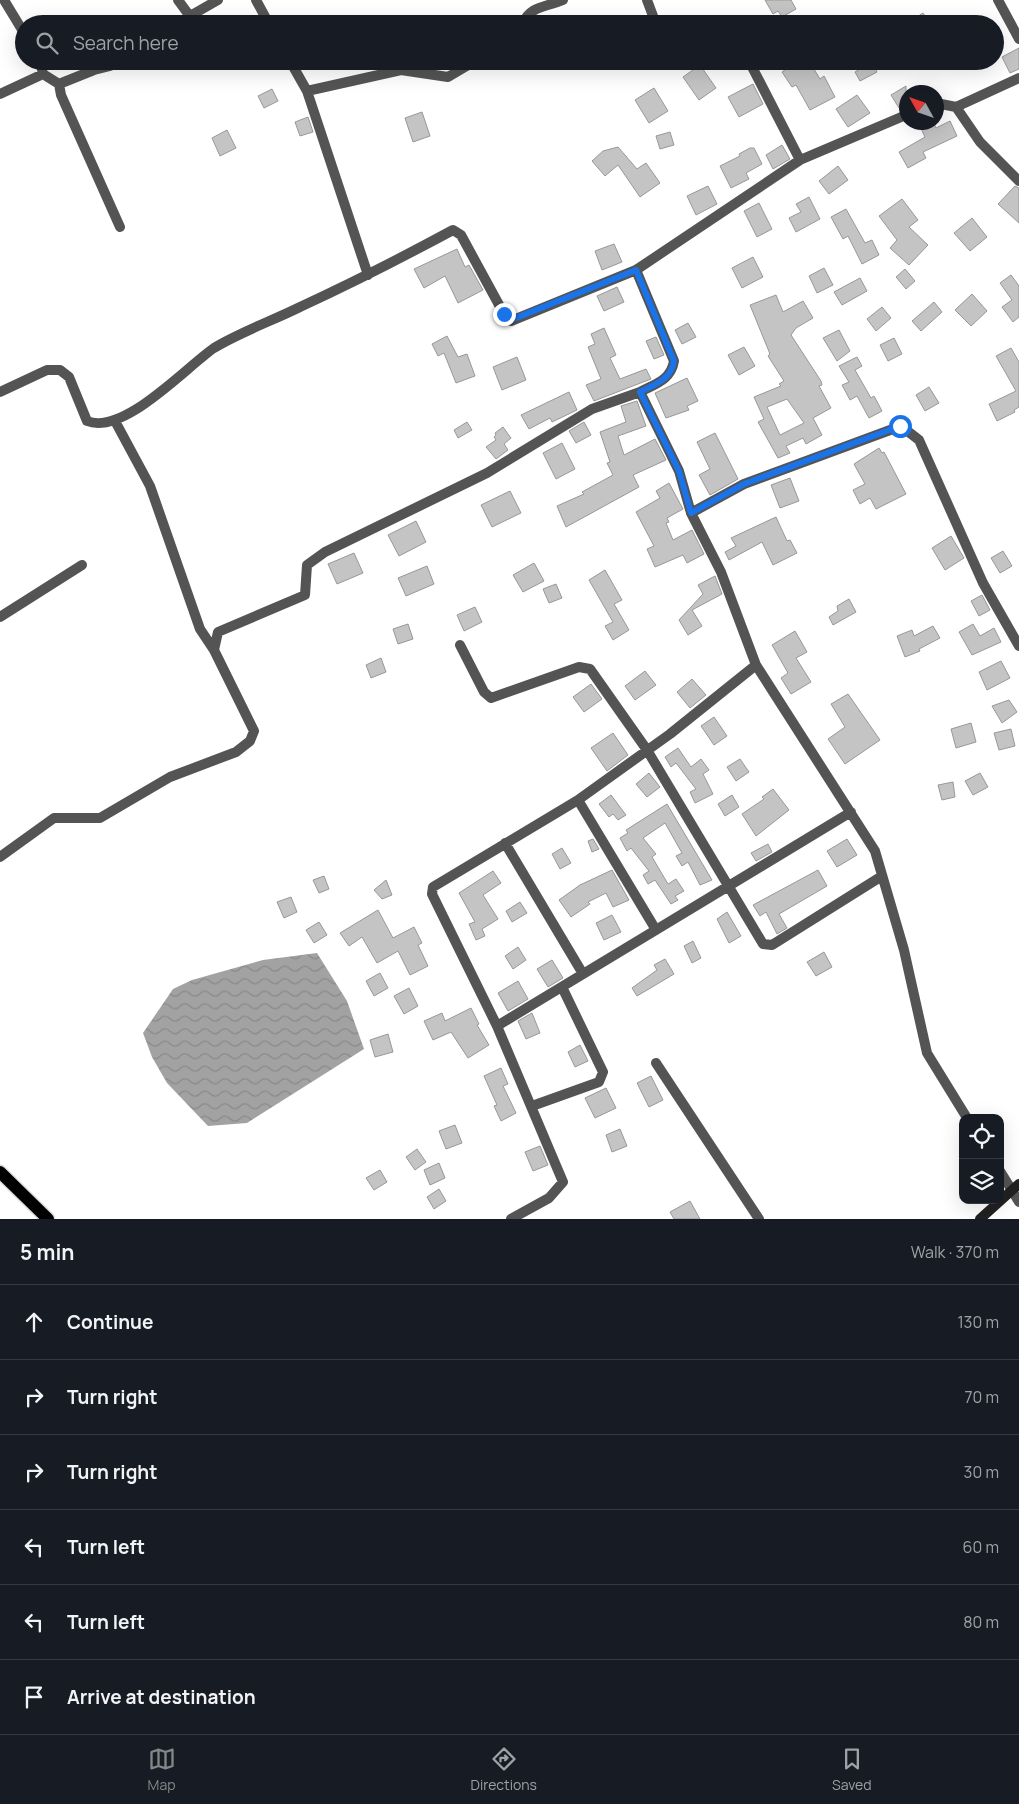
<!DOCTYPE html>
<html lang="en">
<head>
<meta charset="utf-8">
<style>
	:root { --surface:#171b24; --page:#242831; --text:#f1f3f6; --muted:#9ea1a6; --line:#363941; --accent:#858687 }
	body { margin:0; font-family:Manrope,sans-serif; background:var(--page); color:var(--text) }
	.controls { position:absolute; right:15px; bottom:15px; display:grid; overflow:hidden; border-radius:10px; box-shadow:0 5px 20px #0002 }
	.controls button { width:45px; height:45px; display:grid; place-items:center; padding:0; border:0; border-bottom:1px solid var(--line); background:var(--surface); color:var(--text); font:25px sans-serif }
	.compass { position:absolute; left:899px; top:85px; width:45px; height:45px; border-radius:50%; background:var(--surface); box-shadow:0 5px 20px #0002; rotate:310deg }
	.stop { position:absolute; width:15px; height:15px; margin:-11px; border:4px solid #1a73e8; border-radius:50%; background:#fff }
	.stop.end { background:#1a73e8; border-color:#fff; box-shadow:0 1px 5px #0008 }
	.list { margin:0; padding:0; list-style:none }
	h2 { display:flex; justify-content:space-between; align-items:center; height:65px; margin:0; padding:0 20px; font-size:21px }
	h2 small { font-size:16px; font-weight:400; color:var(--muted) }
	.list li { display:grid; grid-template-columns:32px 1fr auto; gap:15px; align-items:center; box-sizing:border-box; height:75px; padding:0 20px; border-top:1px solid var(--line) }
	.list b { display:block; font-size:19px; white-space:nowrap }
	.list em { font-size:16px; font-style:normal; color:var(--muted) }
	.icon { flex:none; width:28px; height:28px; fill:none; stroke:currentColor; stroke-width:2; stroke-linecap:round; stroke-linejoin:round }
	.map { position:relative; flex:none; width:1019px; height:1219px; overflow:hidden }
	.search { position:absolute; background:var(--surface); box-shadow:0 5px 20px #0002; left:15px; right:15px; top:15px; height:55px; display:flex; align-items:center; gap:12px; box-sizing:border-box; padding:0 18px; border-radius:28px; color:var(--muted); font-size:19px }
	.sheet { height:515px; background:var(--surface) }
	nav { display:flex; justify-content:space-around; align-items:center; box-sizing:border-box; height:70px; border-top:1px solid var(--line); background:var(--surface); font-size:14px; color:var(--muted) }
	nav a { display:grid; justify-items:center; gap:2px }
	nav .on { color:var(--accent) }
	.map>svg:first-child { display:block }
	.water { fill:url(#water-waves) }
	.building { fill:#c4c4c4; stroke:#989898; fill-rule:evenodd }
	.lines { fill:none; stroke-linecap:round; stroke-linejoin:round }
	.primary-casing { stroke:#dbdbdb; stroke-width:15 }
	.street { stroke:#545454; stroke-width:10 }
	.secondary { stroke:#212121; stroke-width:10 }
	.primary { stroke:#000; stroke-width:12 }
	.route { stroke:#1a73e8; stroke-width:6 }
</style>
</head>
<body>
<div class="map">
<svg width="1019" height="1219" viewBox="0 0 1019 1219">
	<defs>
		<pattern id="water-waves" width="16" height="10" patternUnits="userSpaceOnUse" patternTransform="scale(1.25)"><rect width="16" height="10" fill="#a2a2a2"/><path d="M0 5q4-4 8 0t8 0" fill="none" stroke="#8a8a8a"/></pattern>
	</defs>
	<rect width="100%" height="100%" fill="#fff"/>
	<path class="water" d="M 317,953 L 347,1001 L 364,1049 L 247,1123 L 208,1126 L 167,1083 L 152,1057 L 143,1033 L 173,989 L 192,980 L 263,960 Z"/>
	<path class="building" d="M 765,0 L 791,0 L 796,9 L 782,17 L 778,11 L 773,14 Z
		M 923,13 L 930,24 L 906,24 Z
		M 1019,48 L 1019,69 L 1010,73 L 1002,57 Z
		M 798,61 L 809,61 L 820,79 L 824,76 L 835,97 L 810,110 L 796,85 L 792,87 L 782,72 Z
		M 872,62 L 877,72 L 860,81 L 855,72 Z
		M 700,65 L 716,88 L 699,100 L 683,77 Z
		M 753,84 L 763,104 L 739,117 L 728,97 Z
		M 906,86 L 906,103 L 899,108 L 891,95 Z
		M 654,88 L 668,111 L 649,123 L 635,100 Z
		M 272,89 L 278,101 L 264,108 L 258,96 Z
		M 857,95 L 870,113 L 848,127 L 836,109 Z
		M 422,112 L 430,136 L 413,142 L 405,118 Z
		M 308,117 L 313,132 L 300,136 L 295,122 Z
		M 950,121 L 957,136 L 923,152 L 926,158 L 908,168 L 899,152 L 925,137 L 918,122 L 933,122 L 936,128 Z
		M 227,130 L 236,148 L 220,156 L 212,138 Z
		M 670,132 L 674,145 L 660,149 L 656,136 Z
		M 782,145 L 790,159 L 773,169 L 766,155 Z
		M 618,147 L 637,169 L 646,163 L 660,183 L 640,197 L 618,165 L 605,176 L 592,161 L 603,151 Z
		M 750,148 L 754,148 L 762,164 L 746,173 L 749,179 L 731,188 L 720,166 L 740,156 L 739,154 Z
		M 838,166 L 848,180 L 829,194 L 819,181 Z
		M 708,186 L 717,204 L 696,215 L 687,196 Z
		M 1015,186 L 1019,188 L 1019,223 L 998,204 Z
		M 809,197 L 820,219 L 796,232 L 789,218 L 801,212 L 796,204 Z
		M 902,199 L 918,220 L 909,227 L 928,245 L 909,265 L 890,248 L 897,240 L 879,216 Z
		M 759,203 L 772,229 L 757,237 L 744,211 Z
		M 846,209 L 865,243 L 872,240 L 879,255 L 862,264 L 848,236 L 843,239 L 831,217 Z
		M 972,218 L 987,237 L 970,251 L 954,233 Z
		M 614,244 L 622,262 L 602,270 L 595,251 Z
		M 457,249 L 465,267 L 469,265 L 483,290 L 458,303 L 445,276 L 424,288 L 414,269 Z
		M 753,257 L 763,277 L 742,288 L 732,268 Z
		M 824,268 L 833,285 L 817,293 L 809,276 Z
		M 905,269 L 915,281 L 906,289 L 896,277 Z
		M 1011,275 L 1019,286 L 1019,317 L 1013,322 L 1002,307 L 1012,300 L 1000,283 Z
		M 860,278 L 867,291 L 842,305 L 834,292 Z
		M 617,287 L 624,302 L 604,311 L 597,296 Z
		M 972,294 L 987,311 L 971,326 L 955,310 Z
		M 776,295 L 783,312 L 803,301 L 813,318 L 796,328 L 791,335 L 821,381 L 822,385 L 819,386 L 831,408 L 813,418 L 822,435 L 806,444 L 803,438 L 786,446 L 790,453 L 778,458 L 758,422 L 764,419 L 754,397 L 781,386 L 779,384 L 784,381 L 768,356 L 770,354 L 750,305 ZM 787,399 L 804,423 L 780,435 L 767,407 Z
		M 934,302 L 942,312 L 921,331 L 912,321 Z
		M 882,307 L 891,318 L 876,331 L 867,319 Z
		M 688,323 L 696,337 L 682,344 L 675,330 Z
		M 604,328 L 616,355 L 610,358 L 620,379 L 646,369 L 651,379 L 594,401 L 586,385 L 601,379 L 588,347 L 595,344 L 591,334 Z
		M 839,330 L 850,351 L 837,361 L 823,338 Z
		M 447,336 L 458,357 L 467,354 L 475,376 L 456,383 L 444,353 L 438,356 L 432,344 Z
		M 656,337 L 664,355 L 654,359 L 646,341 Z
		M 894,338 L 902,354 L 888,361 L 880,345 Z
		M 744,347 L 755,366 L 739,375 L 728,355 Z
		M 1011,348 L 1019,362 L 1019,407 L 1014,410 L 1015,412 L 997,421 L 989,404 L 1016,391 L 996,356 Z
		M 517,357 L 526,380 L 502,390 L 493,367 Z
		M 857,357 L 862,366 L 855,370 L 871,398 L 874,396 L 882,411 L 869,418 L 857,396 L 850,400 L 842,385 L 849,382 L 839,366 Z
		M 687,378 L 698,401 L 687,406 L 689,410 L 666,418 L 655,393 Z
		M 929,387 L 939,403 L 925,411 L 916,395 Z
		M 569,392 L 577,410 L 552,422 L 550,418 L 529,429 L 521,415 Z
		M 637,401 L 646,426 L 618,436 L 624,455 L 655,439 L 666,460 L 633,475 L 639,487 L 566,527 L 557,506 L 584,494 L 582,492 L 613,475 L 607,463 L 610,462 L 600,432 L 626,422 L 621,406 Z
		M 467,422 L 472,430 L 458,438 L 454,430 Z
		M 584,422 L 591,435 L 576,443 L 569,431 Z
		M 503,427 L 511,438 L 504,444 L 508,450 L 496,459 L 486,447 L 496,440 L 494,437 L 496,435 L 495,433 Z
		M 715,433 L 738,479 L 710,495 L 699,475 L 710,469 L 697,442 Z
		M 562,443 L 575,469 L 556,479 L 543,453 Z
		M 879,448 L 882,453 L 884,452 L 906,494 L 876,509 L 870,498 L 860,504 L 853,490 L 865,484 L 854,464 Z
		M 790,478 L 799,501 L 780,508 L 771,485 Z
		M 669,483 L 683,509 L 667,518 L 669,522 L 666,523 L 673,540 L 692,530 L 704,554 L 687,563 L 683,555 L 655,567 L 647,549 L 654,546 L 636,512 L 660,498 L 656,491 Z
		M 510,491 L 521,513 L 492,527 L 481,505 Z
		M 776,517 L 787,541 L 790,540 L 797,553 L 773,565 L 762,542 L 729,560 L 725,552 L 736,546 L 731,538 Z
		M 416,521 L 426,542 L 399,556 L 388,535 Z
		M 951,536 L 964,558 L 945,570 L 932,548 Z
		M 1003,551 L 1012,566 L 1000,573 L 991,558 Z
		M 354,553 L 363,573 L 337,584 L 328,564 Z
		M 534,563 L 544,581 L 523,592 L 513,575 Z
		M 427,566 L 434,584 L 406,596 L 398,578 Z
		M 605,570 L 622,600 L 614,604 L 629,630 L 613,640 L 605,626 L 613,622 L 589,580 Z
		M 715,576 L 722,594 L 692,610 L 702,626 L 688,635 L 679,620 L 703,594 L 698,585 Z
		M 556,584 L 562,598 L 549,603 L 543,589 Z
		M 982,595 L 990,610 L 979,616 L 971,601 Z
		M 849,599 L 856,612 L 833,625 L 829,617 L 838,611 L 837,606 Z
		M 475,607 L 482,622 L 464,631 L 457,615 Z
		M 408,624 L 413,639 L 398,644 L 393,629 Z
		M 973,624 L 980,636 L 994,628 L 1001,642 L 972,655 L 959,632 Z
		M 933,626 L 940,638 L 919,649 L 920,651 L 905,657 L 897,636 L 912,630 L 914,636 Z
		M 795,631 L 807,652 L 796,658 L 811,682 L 791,694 L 781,678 L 788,673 L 772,645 Z
		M 381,658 L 386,672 L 371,678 L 366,665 Z
		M 1001,661 L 1010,678 L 987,690 L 979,672 Z
		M 645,671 L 656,685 L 635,700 L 625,686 Z
		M 692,679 L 706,695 L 690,708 L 677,692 Z
		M 591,684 L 602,699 L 584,712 L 573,697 Z
		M 848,694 L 880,740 L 845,764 L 828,739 L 845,727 L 831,704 Z
		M 1009,700 L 1017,712 L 1002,723 L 992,706 Z
		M 714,717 L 727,736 L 714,745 L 701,726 Z
		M 971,723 L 976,742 L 956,748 L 951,729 Z
		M 1011,729 L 1015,746 L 999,750 L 994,733 Z
		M 613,733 L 628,755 L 607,771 L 591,748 Z
		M 678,748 L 691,767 L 701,759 L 709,770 L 703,774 L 713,794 L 695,803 L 690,792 L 696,789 L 676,763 L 671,767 L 665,757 Z
		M 740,759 L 749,772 L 736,781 L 727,767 Z
		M 649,773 L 660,787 L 647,797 L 636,784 Z
		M 980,773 L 988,787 L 973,795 L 965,781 Z
		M 953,782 L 955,797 L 942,800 L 938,785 Z
		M 773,789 L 789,810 L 756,836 L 742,814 L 764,799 L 762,797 Z
		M 611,795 L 626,815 L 618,820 L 613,814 L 609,817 L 599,804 Z
		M 732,795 L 739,807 L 725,816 L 718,804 Z
		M 667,804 L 712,880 L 700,885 L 688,862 L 682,866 L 676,856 L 682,853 L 665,823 L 643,838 L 656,854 L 652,857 L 668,884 L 676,879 L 684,891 L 675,896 L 678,900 L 671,904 L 655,880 L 648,884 L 643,875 L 649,871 L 631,848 L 627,851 L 620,838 L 628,833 L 626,830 Z
		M 593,839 L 599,849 L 592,852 L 588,841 Z
		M 847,839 L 857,855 L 837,867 L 827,851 Z
		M 768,844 L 772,852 L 756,861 L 751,853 Z
		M 562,848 L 571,863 L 560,869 L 552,854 Z
		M 612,870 L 629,900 L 613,907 L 606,893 L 588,902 L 590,904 L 571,917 L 559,900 L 580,885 Z
		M 818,870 L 827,886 L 779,914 L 787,928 L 777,934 L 766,912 L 760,916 L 753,905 Z
		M 493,871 L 501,883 L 483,895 L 498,919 L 482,929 L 485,936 L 476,940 L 469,924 L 475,922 L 459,893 Z
		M 324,876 L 329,889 L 319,893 L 313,880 Z
		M 386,880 L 392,895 L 382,899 L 374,890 Z
		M 291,897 L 297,912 L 284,918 L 277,902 Z
		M 520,902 L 527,913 L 512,922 L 506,911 Z
		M 378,910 L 393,938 L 414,927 L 422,943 L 418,945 L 428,966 L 410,975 L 398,951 L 377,963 L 362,937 L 349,946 L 340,933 Z
		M 727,912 L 741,936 L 729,943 L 717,919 Z
		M 612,915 L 621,932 L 604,940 L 596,923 Z
		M 319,922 L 327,935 L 314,943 L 306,930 Z
		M 693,941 L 701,958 L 692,963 L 684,946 Z
		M 518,947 L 526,960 L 513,969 L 505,956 Z
		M 824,952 L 832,967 L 816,976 L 807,962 Z
		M 665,959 L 674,974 L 637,996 L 632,988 L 657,970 L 654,965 Z
		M 552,960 L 563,978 L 548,987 L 537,969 Z
		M 380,973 L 388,988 L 374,996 L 366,981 Z
		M 518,981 L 528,999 L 508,1011 L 498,993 Z
		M 409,988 L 418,1006 L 404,1014 L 394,996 Z
		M 471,1008 L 479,1024 L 477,1025 L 489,1045 L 468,1058 L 451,1032 L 433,1040 L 424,1021 L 442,1013 L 445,1021 Z
		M 532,1013 L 540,1033 L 526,1039 L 518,1021 Z
		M 388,1034 L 393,1052 L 375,1057 L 370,1040 Z
		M 580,1045 L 588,1061 L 575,1067 L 568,1052 Z
		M 501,1068 L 508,1084 L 503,1086 L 516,1113 L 501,1121 L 494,1106 L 497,1105 L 484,1076 Z
		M 651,1076 L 663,1100 L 649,1107 L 637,1083 Z
		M 606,1088 L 616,1108 L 595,1118 L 585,1098 Z
		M 455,1125 L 462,1143 L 446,1149 L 439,1131 Z
		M 620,1129 L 627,1146 L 612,1152 L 606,1135 Z
		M 540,1146 L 548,1165 L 533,1171 L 525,1152 Z
		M 417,1149 L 426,1162 L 415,1170 L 406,1157 Z
		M 439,1163 L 445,1178 L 430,1185 L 424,1170 Z
		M 380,1170 L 387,1182 L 374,1190 L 366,1178 Z
		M 439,1189 L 446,1201 L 434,1209 L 427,1197 Z
		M 690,1201 L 700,1219 L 674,1219 L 670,1212 Z"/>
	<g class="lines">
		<g class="primary-casing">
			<path id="primary" d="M 0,1172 L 48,1219"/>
		</g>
		<path class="street" d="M 4,0 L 24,33
			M 178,0 L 189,15
			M 256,0 L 269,24
			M 647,0 L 656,24
			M 998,0 L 1019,39
			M 176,24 L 218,0
			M 523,24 C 529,6 547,7 563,0
			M 40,61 L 43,74 L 59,84 L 61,95 L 120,227
			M 290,61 L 307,91 L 368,275
			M 749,61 L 800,160
			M 59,84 L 94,70 L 110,66 L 118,61
			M 307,91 L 401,70 L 448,77 L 475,61
			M 0,94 L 43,74
			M 936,103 L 956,107 L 1019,78
			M 956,107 L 980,142 L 1019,181
			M 906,115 L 800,160 L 636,270 L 674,361 C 671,380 655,384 640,392 L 679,471 L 691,513 L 721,572 L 756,665 L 875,851 L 904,950 L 927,1053 L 967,1118
			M 0,392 L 47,370 L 60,370 L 69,377 L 87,421 C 123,436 185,368 214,348 C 238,333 274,320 300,307 C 352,283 403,257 453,230 L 461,235 L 504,314 L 511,321 L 636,270
			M 115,421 L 150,486 L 200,629 L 214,650
			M 691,513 L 744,484 L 901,426 L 919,440 L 983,583 L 1019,646
			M 0,617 L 82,565
			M 460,645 L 484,692 L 491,698 L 579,667 L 590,669 L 647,750 L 763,944 L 772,945 L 882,876
			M 578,800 L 656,930
			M 505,843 L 583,974
			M 0,857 L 54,818 L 100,818 L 170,777 L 236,752 L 250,741 L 254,731 L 214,650 L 218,632 L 305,595 L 307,565 L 325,552 L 487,473 L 592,409 L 640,392
			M 497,1026 L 851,812
			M 656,1063 L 759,1219
			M 532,1106 L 599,1082 L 603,1072 L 562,987
			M 1000,1171 L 1019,1202
			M 511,1219 L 549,1198 L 563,1182 L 497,1026 L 432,894 L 433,887 L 578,800 L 670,734 L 756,665"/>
		<path class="secondary" d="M 980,1219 L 1019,1184"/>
		<use href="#primary" class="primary"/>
	</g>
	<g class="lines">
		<path class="route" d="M 504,314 L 511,320 L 636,270 L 674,361 C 671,380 655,384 640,392 L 679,471 L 691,513 L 744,484 L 900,426"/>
	</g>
</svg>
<div class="controls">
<button><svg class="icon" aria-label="locate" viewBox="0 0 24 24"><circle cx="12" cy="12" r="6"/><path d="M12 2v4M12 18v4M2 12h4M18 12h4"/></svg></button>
<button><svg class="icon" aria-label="layers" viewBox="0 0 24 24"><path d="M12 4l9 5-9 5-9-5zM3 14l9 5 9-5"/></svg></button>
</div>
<svg class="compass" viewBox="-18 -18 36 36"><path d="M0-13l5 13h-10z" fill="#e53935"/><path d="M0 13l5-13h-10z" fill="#9ea1a6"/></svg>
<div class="stop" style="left:900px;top:426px"></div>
<div class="stop end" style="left:504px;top:314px"></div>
<div class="search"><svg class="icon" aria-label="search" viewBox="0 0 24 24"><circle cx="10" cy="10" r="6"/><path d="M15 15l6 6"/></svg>Search here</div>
</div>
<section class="sheet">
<h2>5 min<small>Walk · 370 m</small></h2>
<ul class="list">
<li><svg class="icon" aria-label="ahead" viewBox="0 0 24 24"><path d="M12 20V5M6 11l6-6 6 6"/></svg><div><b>Continue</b></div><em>130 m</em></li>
<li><svg class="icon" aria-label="right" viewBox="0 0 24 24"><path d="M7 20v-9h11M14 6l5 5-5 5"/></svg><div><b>Turn right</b></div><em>70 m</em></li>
<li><svg class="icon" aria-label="right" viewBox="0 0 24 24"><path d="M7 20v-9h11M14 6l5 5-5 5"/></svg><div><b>Turn right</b></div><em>30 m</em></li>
<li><svg class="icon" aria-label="left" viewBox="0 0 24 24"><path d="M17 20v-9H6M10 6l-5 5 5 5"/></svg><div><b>Turn left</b></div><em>60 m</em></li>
<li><svg class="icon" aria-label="left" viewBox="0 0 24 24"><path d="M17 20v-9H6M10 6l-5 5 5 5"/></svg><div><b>Turn left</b></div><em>80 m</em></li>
<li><svg class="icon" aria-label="arrive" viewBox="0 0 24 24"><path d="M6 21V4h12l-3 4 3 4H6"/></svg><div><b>Arrive at destination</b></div></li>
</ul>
</section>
<nav>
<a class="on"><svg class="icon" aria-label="map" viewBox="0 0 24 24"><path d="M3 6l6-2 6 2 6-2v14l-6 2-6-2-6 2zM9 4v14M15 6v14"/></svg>Map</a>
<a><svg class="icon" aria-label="directions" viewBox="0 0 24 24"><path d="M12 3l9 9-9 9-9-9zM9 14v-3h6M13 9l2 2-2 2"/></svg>Directions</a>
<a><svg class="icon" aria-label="saved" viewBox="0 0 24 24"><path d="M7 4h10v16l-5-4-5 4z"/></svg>Saved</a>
</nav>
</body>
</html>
